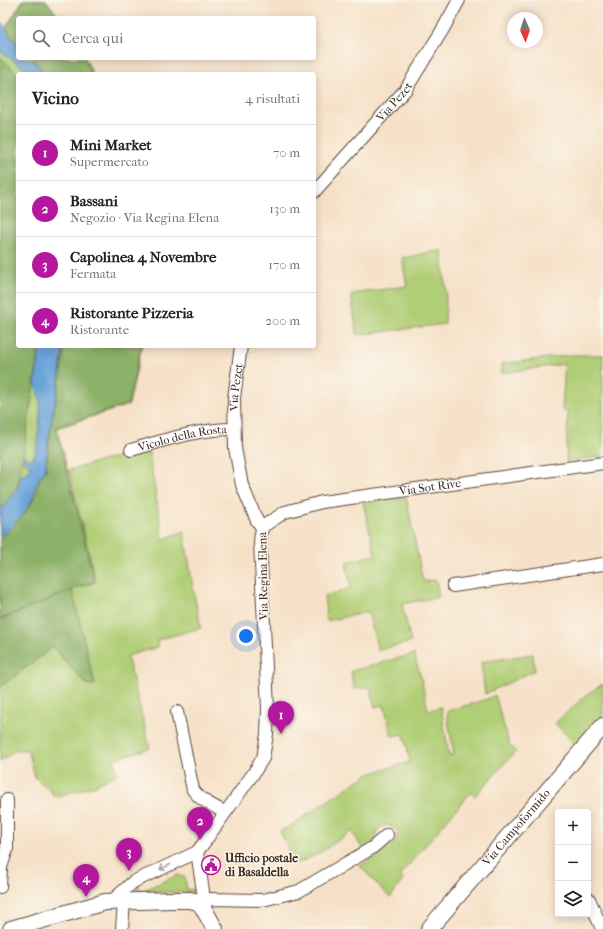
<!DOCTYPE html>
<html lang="it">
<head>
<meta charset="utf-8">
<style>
	:root { --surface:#fff; --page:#f6f6f6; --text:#222; --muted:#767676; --line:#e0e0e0; --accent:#b5179e }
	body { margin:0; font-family:"IM FELL French Canon",serif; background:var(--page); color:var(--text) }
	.controls { position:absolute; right:12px; bottom:12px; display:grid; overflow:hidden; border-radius:4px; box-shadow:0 2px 10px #0003 }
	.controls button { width:36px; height:36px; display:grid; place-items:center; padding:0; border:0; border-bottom:1px solid var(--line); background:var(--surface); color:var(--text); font:20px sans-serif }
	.compass { position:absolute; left:507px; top:12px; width:36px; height:36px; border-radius:50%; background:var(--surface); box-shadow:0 2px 10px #0003; rotate:177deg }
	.you { position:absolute; left:246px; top:636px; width:14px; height:14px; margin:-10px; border:3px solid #fff; border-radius:50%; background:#1a73e8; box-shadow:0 0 0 6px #1a73e833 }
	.badge { display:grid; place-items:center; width:26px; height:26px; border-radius:50%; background:var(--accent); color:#fff; font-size:13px; font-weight:700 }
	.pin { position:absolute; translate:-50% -33px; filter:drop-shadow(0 1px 2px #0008) }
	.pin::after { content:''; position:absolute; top:21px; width:14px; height:12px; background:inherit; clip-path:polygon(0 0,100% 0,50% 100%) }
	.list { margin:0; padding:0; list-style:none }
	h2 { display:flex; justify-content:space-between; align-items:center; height:52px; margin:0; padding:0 16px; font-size:17px }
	h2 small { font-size:13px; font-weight:400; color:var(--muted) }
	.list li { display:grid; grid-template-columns:26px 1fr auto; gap:12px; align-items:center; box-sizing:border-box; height:56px; padding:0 16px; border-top:1px solid var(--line) }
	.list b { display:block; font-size:15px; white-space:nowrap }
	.list p { margin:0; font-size:13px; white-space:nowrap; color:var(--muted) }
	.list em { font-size:13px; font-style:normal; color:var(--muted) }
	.icon { flex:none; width:22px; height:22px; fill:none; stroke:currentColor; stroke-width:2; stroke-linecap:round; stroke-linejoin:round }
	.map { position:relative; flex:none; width:603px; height:929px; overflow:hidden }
	.search { position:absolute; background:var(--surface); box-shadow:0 2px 10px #0003; left:16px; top:16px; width:300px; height:44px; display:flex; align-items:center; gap:10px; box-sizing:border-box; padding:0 14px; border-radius:4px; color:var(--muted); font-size:15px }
	.panel { position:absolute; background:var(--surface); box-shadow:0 2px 10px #0003; left:16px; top:72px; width:300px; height:276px; border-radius:4px }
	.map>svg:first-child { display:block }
	.green { fill:#b0ce76; stroke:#767c4a }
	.forest { fill:#8cb167; stroke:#646e42 }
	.water { fill:#6aa3d9; stroke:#52667c }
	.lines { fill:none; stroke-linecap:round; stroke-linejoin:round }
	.minor-casing { stroke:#574538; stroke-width:14 }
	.secondary-casing { stroke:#574538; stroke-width:18 }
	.minor { stroke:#fff; stroke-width:12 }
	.secondary { stroke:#fff; stroke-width:16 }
	.oneway { stroke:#a79f9a }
	.labels { text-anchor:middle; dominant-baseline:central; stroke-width:3; stroke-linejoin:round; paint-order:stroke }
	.street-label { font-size:12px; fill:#3b2a1e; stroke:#fbf7ec }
	.poi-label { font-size:12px; font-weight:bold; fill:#3b2a1e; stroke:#fbf7ec; text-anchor:start }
</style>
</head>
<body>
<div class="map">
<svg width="603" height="929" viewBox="0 0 603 929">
	<rect width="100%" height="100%" fill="#fbf7ec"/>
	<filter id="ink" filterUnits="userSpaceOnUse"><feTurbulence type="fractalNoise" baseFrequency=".025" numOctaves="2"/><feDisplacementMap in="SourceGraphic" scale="8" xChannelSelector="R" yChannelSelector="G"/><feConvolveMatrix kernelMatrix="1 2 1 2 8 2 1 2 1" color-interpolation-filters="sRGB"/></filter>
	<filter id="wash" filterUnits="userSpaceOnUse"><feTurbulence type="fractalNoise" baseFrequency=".012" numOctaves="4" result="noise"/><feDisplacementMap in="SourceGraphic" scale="16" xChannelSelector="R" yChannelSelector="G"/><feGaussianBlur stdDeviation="0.9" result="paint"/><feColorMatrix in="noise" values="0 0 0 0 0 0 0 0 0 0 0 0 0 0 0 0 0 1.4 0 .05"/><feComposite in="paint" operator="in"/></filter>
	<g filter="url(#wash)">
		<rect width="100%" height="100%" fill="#f6e1c8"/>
		<path class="green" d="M 23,0 L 46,0 L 60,18 L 18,18 L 18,58 L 85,58 L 93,74 L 18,74 L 18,346 L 142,346 L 129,405 L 57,428 L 95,581 L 77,588 L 96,582 L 69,470 L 148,448 L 163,539 L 184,531 L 194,594 L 201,628 L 157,640 L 158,647 L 127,656 L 150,748 L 114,759 L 117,774 L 94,786 L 54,797 L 49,788 L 46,788 L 35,777 L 28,750 L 15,750 L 0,762 L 0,687 L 53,647 L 86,684 L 95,684 L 72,590 L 0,619 L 0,36 Z
			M 442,250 L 446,295 L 445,324 L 357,335 L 351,294 L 407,286 L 402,258 Z
			M 571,355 L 603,355 L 603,456 L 566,462 L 568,411 L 562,410 L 565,364 L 502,373 L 501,364 Z
			M 406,497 L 423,581 L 436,580 L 439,597 L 402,604 L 411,642 L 378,650 L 368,612 L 327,621 L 324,596 L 351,588 L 346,562 L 375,555 L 363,502 Z
			M 414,654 L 421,678 L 428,710 L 441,707 L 449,756 L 454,754 L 447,716 L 448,711 L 487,699 L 495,695 L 509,744 L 516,751 L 475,796 L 471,793 L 466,798 L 400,875 L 403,880 L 390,898 L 360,866 L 395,843 L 398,832 C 393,826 384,822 378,830 C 376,833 377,836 375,839 C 373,843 367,847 363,850 L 352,831 L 318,854 L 296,864 L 280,831 L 287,828 L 368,774 L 410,762 L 404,734 L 392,736 L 384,705 L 375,707 L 370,687 L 354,689 L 351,671 Z
			M 533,654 L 535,670 L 485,694 L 481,662 Z
			M 603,684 L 603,715 L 577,747 L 555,723 L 590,692 Z
			M 178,875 L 185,878 L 187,890 L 195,889 L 194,892 L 137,892 L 139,884 L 139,890 L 144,890 Z"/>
		<path class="forest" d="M 24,0 L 45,0 L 59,18 L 18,18 L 18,44 L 12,39 L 7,27 Z
			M 0,57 L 18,74 L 18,346 L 37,346 L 38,359 L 20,476 L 17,489 L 0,510 Z
			M 32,58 L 84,58 L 92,74 L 45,74 Z
			M 63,346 L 141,346 L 128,404 L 56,427 L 94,581 L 0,619 L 0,539 C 14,528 28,512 35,496 C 39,487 38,477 46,471 L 51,426 L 60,381 L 64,350 Z
			M 72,590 L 95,685 L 86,684 L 53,647 L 0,687 L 0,620 Z"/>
		<path class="water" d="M 0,20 C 7,29 9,38 18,44 L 18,58 L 31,58 L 44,74 L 29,74 L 24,68 L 0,51 Z
			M 39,346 L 62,346 L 63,350 L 59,380 L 48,441 L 45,471 C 36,477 36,492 31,502 C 23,515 12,527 0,537 L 0,511 L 17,489 L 21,476 L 30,469 L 31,466 L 25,463 L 23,457 L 26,455 L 29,460 L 31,460 L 36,452 L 40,416 L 40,400 L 35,384 L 39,358 Z"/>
	</g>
	<g filter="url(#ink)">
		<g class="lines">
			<g class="minor-casing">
				<g id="minor">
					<path id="s1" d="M 314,192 L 406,89 L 443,29 L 459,0"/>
					<path id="s2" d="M 131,450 C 165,440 198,429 234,429"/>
					<path id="s3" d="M 262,527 L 285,512 L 322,502 L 603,463"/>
					<path d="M 453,586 L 603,564"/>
					<path d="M 177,712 L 193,790 C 201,801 213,806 225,812"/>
					<path d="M 197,852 L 203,891 L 202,906"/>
					<path d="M 0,887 L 1,867 L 7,849 L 7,800"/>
					<path d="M 589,899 L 602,929"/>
					<path id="s4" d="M 112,901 L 133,882 L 197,852 L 203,844 L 253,774 L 263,758 L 267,734 L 268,709 L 260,542 L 262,527 L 257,521 L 242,485 L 235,448 L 234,398 L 241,346"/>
					<path d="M 202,906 L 206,901 L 209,899 L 263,900 L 299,891 L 372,848 L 387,835"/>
					<path d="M 122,929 L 124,901"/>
				</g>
			</g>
			<g class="secondary-casing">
				<g id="secondary">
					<path d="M 11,929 L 105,902 L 172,900 L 190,900 L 198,902 L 202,906 L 215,929"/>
					<path id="s5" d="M 429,929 L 603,726"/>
				</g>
			</g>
			<use href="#minor" class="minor"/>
			<use href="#secondary" class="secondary"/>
		</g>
		<defs><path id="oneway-shaft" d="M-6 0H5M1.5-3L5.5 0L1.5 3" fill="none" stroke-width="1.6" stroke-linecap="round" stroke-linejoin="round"/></defs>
		<use class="oneway" href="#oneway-shaft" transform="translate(165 867) rotate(155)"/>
	</g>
	<defs>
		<g id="civic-ring" transform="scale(1)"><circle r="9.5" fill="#fbf7ec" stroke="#b5179e" stroke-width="1.5"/><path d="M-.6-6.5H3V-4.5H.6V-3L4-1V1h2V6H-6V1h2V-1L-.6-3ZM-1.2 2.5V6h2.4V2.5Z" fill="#b5179e"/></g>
	</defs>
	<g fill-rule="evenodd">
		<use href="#civic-ring" x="211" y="865"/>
	</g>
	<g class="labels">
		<g class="street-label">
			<text stroke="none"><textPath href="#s1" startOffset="121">Via Pezet</textPath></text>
			<text stroke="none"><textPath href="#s4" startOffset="591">Via Pezet</textPath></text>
			<text stroke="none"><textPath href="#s2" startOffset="53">Vicolo della Rosta</textPath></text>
			<text stroke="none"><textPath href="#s3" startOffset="175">Via Sot Rive</textPath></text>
			<text transform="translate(263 576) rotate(-91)">Via Regina Elena</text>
			<text stroke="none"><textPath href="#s5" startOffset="134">Via Campoformido</textPath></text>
		</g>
		<g class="poi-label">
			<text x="225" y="858">Ufficio postale<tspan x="225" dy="14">di Basaldella</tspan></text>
		</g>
	</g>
</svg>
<div class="controls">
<button>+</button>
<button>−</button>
<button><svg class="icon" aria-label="layers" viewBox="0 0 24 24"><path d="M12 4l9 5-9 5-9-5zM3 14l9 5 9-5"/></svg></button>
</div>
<svg class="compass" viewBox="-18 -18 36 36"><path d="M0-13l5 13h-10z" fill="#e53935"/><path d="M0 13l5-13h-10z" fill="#767676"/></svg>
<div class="you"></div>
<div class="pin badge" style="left:281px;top:734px">1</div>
<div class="pin badge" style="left:200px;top:840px">2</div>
<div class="pin badge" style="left:129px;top:871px">3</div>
<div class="pin badge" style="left:86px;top:897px">4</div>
<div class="search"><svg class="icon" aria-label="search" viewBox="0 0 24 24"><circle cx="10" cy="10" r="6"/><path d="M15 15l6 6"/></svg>Cerca qui</div>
<section class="panel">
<h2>Vicino<small>4 risultati</small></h2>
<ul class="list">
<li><span class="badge">1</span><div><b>Mini Market</b><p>Supermercato</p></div><em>70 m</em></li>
<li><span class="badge">2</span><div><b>Bassani</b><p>Negozio · Via Regina Elena</p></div><em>130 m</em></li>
<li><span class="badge">3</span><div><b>Capolinea 4 Novembre</b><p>Fermata</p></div><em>170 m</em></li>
<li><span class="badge">4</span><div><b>Ristorante Pizzeria</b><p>Ristorante</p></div><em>200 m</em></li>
</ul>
</section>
</div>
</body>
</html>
